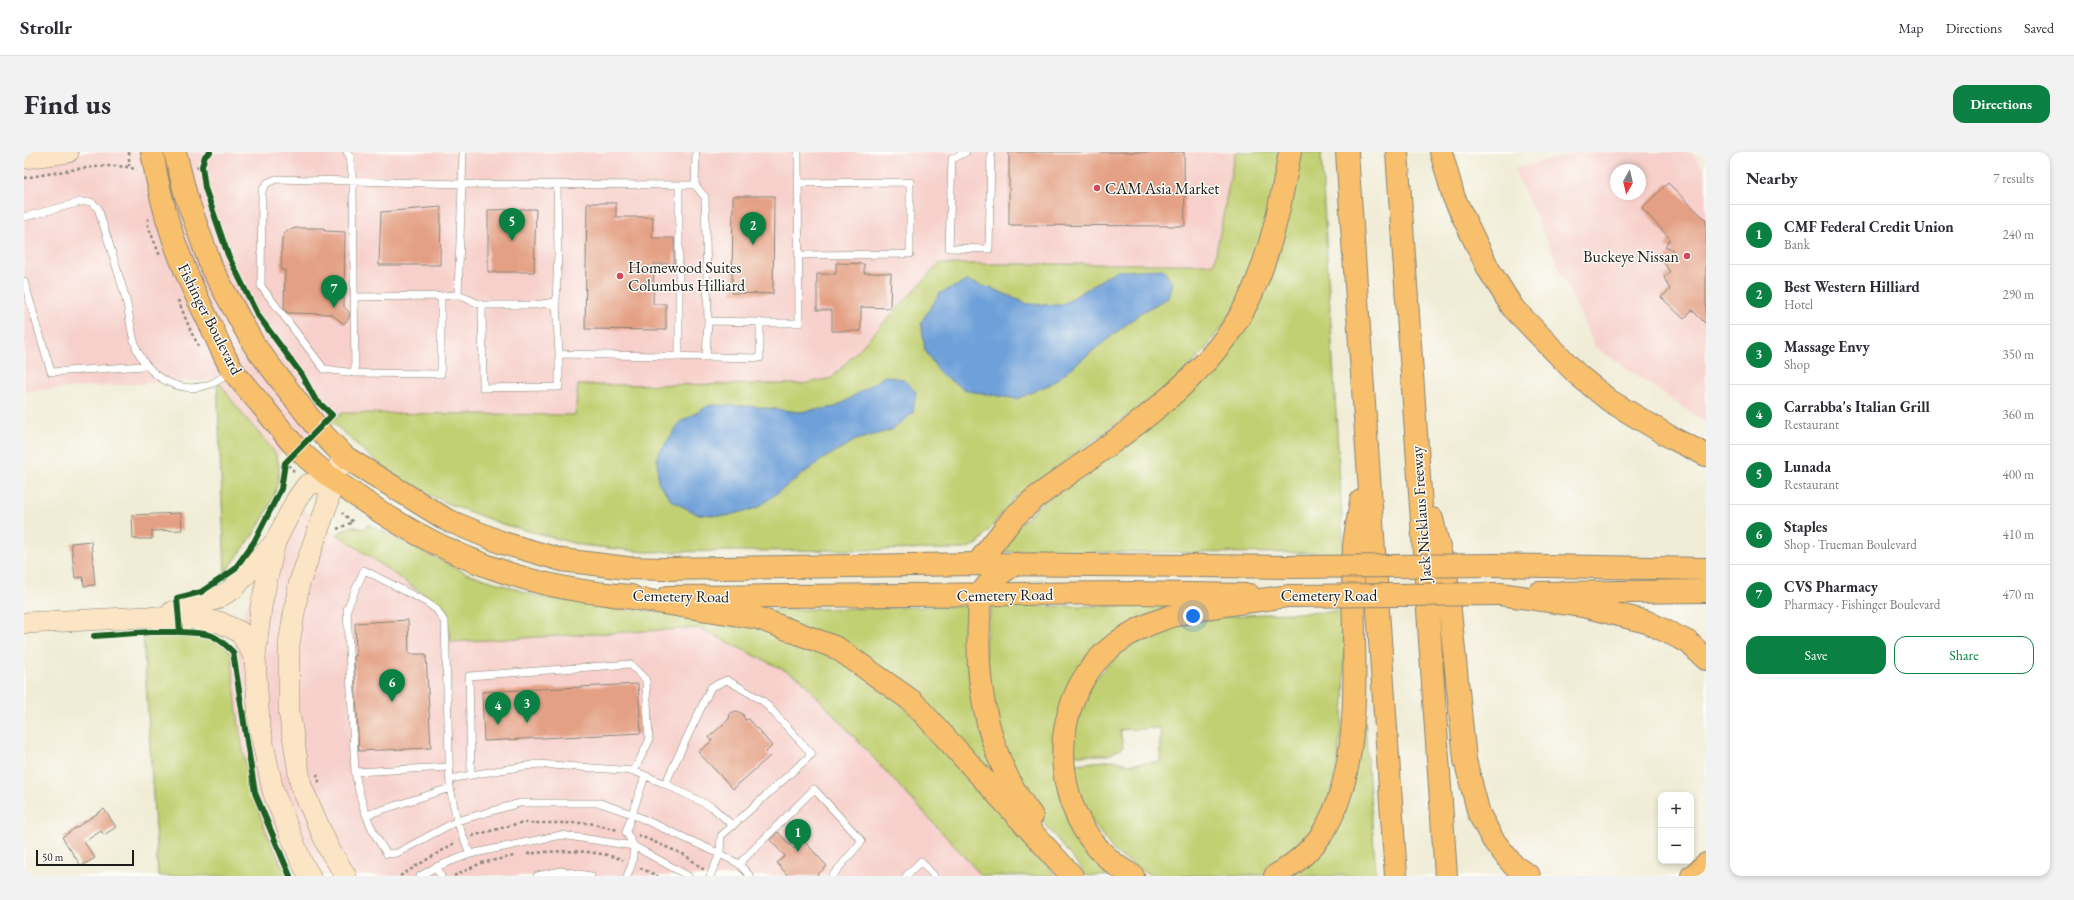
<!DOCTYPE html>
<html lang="en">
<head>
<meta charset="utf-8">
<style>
	:root { --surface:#fff; --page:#f2f2f3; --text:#2b2b33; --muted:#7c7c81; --line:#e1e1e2; --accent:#0b8043 }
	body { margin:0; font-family:"EB Garamond",serif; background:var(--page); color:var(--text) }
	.controls { position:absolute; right:12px; bottom:12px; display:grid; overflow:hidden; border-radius:8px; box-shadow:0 2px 6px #0003 }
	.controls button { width:36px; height:36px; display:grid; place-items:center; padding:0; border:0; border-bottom:1px solid var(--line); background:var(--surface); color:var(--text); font:20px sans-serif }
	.compass { position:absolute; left:1586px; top:12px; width:36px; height:36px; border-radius:50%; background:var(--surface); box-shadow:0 2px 6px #0003; rotate:188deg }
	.scale { position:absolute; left:12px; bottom:10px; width:98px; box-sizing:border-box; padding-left:4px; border:2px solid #1c1c1c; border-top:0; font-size:11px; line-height:14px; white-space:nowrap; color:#1c1c1c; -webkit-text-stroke:3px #fdfcf7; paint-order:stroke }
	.you { position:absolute; left:1169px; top:464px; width:14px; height:14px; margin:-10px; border:3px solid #fff; border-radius:50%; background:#1a73e8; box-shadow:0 0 0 6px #1a73e833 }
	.badge { display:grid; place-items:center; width:26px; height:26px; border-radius:50%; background:var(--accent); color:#fff; font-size:13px; font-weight:700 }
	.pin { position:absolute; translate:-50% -33px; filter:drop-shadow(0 1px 2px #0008) }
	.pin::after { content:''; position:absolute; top:21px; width:14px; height:12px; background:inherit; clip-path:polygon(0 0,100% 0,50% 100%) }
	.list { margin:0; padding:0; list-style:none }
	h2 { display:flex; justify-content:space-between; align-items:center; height:52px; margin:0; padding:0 16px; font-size:17px }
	h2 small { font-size:13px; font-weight:400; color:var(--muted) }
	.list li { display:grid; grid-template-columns:26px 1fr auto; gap:12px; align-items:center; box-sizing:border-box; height:60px; padding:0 16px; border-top:1px solid var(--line) }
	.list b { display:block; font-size:15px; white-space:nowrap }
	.list p { margin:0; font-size:13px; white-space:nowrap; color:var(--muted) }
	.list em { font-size:13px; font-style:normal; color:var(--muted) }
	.actions { display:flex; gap:8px; padding:12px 16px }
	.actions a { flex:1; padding:9px 0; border:1px solid var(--accent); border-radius:12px; text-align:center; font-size:14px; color:var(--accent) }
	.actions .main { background:var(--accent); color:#fff }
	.map { position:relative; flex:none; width:1682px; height:724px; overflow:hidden; border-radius:12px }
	header { display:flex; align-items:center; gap:24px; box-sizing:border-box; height:56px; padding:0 20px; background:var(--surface); border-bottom:1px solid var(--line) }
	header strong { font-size:19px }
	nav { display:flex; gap:22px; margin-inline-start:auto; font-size:14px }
	.intro { display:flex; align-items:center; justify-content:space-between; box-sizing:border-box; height:96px; padding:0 24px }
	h1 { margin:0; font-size:28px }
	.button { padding:10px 18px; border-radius:12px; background:var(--accent); color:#fff; font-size:14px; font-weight:700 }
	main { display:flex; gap:24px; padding:0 24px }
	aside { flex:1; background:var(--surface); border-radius:12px; box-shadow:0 2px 6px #0003 }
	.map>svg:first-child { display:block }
	.built { fill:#f7d0cb; fill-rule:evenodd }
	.green { fill:#c1d072; stroke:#6e7647 }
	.water { fill:#6ea0d9; stroke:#455e7a }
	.building { fill:#e4a084 }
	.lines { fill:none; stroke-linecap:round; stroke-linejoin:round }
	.service-casing { stroke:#868479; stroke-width:8 }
	.secondary-casing { stroke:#868479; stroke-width:22 }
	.primary-casing { stroke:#868479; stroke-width:24 }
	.motorway-casing { stroke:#868479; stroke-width:24 }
	.path { stroke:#868479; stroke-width:2.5; stroke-dasharray:3 3; stroke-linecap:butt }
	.service { stroke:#fff; stroke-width:7 }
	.secondary { stroke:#fce5c4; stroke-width:21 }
	.primary { stroke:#f8bf6c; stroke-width:22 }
	.motorway { stroke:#f8bf6c; stroke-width:22 }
	.primary-bridge-casing { stroke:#868479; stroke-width:24; stroke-linecap:butt }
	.primary-bridge { stroke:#f8bf6c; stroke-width:22 }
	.cycleway-casing { stroke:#fdfcf7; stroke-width:8 }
	.cycleway { stroke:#1b5e20; stroke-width:6 }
	.poi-dot { fill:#d1495b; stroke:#fdfcf7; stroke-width:1.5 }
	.labels { text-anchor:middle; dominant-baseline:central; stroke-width:3; stroke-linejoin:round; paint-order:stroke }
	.poi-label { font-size:16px; fill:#1c1c1c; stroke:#fdfcf7; text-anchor:start }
	.street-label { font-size:16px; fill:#1c1c1c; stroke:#fdfcf7 }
</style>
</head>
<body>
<header>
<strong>Strollr</strong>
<nav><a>Map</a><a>Directions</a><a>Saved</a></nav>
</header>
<div class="intro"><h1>Find us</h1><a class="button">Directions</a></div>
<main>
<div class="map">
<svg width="1682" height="724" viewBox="0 0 1682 724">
	<rect width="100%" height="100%" fill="#fdfcf7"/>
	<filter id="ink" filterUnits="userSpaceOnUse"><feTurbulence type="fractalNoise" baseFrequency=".025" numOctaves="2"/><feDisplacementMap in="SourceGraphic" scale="8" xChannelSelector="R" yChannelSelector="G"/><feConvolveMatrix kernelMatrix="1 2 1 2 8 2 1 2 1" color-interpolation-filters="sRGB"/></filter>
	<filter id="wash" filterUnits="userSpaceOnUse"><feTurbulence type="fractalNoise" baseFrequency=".012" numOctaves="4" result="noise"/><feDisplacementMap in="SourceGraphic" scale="16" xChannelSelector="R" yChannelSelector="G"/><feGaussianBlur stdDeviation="0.9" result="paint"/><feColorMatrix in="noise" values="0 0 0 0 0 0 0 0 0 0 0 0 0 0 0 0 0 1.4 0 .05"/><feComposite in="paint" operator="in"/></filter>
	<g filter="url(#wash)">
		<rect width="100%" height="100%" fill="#f0ecd6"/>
		<path class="built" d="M 0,0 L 1211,0 L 1191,112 L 915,112 L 808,226 L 778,232 L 554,233 L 551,263 L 319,261 L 253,304 L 211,254 L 193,227 L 0,239 Z
			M 1554,0 L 1669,0 L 1682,19 L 1682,271 L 1571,195 L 1490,17 ZM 1592,18 L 1616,18 L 1616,42 L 1592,42 Z
			M 278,357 L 422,458 L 427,490 L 674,476 L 776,526 L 958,724 L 264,724 L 254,707 L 233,656 L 219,592 L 209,532 L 208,501 L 229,433 Z"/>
		<path class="green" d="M 1211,0 L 1258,0 L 1248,59 L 1210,158 L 1177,203 L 1146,233 L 990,346 L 954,392 L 940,397 L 621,400 L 557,393 L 478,372 L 425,352 L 388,335 L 349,307 L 307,269 L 319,261 L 551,263 L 554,233 L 778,232 L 808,226 L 915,112 L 1190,112 Z
			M 1275,0 L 1297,0 L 1320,401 L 978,400 L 994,374 L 1016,353 L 1123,276 L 1169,239 L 1203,203 L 1228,167 L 1245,131 L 1260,83 Z
			M 193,227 C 205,245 218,262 232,278 C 238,286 249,296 253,305 C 266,339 221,395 201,421 Z
			M 344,372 L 442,421 L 514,444 L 592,456 L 710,467 L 821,510 L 867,543 L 909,583 L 1032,724 L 958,724 L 776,526 L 675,476 L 427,490 L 422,458 L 313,382 L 328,374 L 340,377 Z
			M 1149,453 L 1085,489 L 1032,613 L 1096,724 L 1063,724 L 1004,651 L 968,569 L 961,490 L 967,455 Z
			M 946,454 L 943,497 L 947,542 L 962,597 L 987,647 L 885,541 L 747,462 L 747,458 Z
			M 1322,459 L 1320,551 L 1313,616 L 1306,645 L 1293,676 L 1271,702 L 1238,723 L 1131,724 L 1123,721 L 1092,702 L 1060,658 L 1049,621 L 1052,612 L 1089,608 L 1103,612 L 1136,610 L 1136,576 L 1096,578 L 1099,596 L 1084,603 L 1051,603 C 1045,585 1053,562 1061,545 C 1110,450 1233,465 1322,459 Z
			M 119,483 L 178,483 L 194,488 L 208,501 C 212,577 225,658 264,724 L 134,724 Z
			M 1335,573 L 1341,573 L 1352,724 L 1265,724 L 1293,700 Z"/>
		<path class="water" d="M 1139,117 L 1148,131 L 1144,146 L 1118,160 L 1027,232 L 993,247 L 944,239 L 917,223 L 901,198 L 897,170 L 916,141 L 943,129 L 972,138 L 1004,152 L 1038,153 L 1091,119 Z
			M 861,224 L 879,227 L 892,240 L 889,261 L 868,278 L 832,288 L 799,307 L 733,356 L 702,364 L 673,362 L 648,349 L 634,330 L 633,304 L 656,270 L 686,253 L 725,254 L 775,260 L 812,255 Z"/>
		<g id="blocks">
			<path class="building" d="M 985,0 L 1160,0 L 1161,74 L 985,73 Z
				M 1644,31 L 1682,68 L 1682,172 L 1668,158 L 1660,167 L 1637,145 L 1646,138 L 1640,125 L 1646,120 L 1639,109 L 1649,98 L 1641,94 L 1646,87 L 1618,56 Z
				M 709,44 L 750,44 L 749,142 L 708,141 Z
				M 563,51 L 592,51 L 592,65 L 629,65 L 628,86 L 650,86 L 650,112 L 630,112 L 629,152 L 642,152 L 642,178 L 561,177 Z
				M 417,55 L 416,113 L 355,113 L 357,60 Z
				M 512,57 L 510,120 L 464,120 L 464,58 Z
				M 272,76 L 300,76 L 300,79 L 321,80 L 320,155 L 325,160 L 325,166 L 320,172 L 307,162 L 264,161 L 260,157 L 261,118 L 257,118 L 258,86 L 262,79 Z
				M 812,111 L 840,112 L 840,121 L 867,121 L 866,156 L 837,155 L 837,179 L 808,179 L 808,158 L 793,158 L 793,122 L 812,122 Z
				M 157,361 L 158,378 L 128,379 L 128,387 L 109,387 L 108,363 Z
				M 67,389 L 71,433 L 60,434 L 59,425 L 51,426 L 47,391 Z
				M 384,468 L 385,502 L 402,502 L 407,596 L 335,599 L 330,504 L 332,504 L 331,471 Z
				M 614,532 L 617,581 L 460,589 L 458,540 Z
				M 713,559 L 719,562 L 721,568 L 725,567 L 748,594 L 742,600 L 746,604 L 709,637 L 674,600 L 688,589 L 685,585 L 705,567 L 706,561 Z
				M 80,657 L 92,675 L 80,683 L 77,679 L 60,690 L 71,706 L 57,714 L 38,685 Z
				M 754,680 L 770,697 L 779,688 L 803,714 L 792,724 L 764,724 L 753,711 L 761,704 L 746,688 Z"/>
		</g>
	</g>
	<g filter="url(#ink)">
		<use href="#blocks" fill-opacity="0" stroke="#868479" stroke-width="1"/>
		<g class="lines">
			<g class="service-casing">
				<path id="service" d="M 323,0 L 326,5 L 329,30 L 331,221
					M 439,0 L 438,32 L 671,33
					M 942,0 L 928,7 L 925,96 L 965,97 L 967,0
					M 774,31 L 886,30 L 886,102 L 775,103
					M 655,33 L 655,205
					M 0,65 L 57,50 L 67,50 L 74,56 C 83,86 93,115 101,144 C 106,161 106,179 112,195 C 124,225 157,245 189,231 C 195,228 201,223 207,220
					M 0,129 L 27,220 L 121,214
					M 434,143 L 438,32 L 252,27 L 243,31 L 238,39 L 237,134 L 300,217 L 331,221 L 417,222 L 417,144 L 434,143 L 458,153 L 459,236 L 535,235 L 535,202 L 736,206 L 736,170 L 684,169 L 681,45 L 671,33 L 672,0
					M 330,145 L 417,144
					M 532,150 L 535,202
					M 458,153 L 510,153 L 532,150 L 534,102 L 533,32
					M 736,171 L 775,171 L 774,0
					M 682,205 L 684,169
					M 425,615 L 331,620 L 323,457 L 340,418 L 402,450 L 413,458 L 421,471 L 426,636 L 433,669 L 446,702
					M 331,620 C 337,652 344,675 363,702 L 373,701 L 433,669 L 496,651 L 576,651 L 608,662 L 602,680 L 610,694 L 608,712 L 603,724
					M 447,623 L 514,612 L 610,619
					M 426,627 L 447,623 L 445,524 L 606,512 L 622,528 L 625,589 L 610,619 L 641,632 L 687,535 L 703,528 L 739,549 L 788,602 L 697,684 L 696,702 L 608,662 L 621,624
					M 641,632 L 688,655 L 709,674
					M 342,663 L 426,636
					M 715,712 L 726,724
					M 412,715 L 417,724
					M 396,724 L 412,715 L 446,702 L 537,683 L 610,694 L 664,724
					M 513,724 L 537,719 L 567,724
					M 686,724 L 696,702 L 715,712 L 790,637 L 838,689 L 808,724
					M 882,724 L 897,709 L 910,724"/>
			</g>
			<g class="secondary-casing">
				<path id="secondary" d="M 0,6 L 44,0
					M 321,305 L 307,327 L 304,350 L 275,432 L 265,492 L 265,559 L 277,634 L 305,697 L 322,724
					M 148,460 L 192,447 L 209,437 L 251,390
					M 0,471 L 124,465 L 195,470 L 216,480 L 231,505
					M 286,724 L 278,711 L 249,639 L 235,572 L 231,505 L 237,455 L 251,390 L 273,347 L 283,333 L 307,327"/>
			</g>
			<g class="primary-casing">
				<path id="primary" d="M 128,0 C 139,66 157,115 187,174 C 194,189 200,205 209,219 C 218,231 229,243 239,255 C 249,267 259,281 270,293 C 290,314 313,331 337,347 C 420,404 505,438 607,444
					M 151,0 L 162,44 L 188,117 L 230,193 L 294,277 L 321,305 L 423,368 L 479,391 L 538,408 L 603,416 L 640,417 L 953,412 L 1274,415
					M 1469,413 L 1682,417
					M 1515,441 L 1682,439
					M 644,445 L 1108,441 L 1225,443"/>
			</g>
			<g class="motorway-casing">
				<path id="motorway" d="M 1323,0 L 1372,724
					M 1373,0 L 1422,724
					M 1417,0 L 1430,46 L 1465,118 L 1489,156 L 1554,223 L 1586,249 L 1648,286 L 1682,303
					M 1408,367 L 1423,429 L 1441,608 L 1455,662 L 1469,688 L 1490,714 L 1505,724
					M 953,412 L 989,366 L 1010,347 C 1085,291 1187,231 1227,143 C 1248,97 1257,49 1266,0
					M 991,412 C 979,420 963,429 957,443 C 954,450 956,463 955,470 C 951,537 966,611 1008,664
					M 1476,442 L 1559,454 L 1623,470 L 1664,490 L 1682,507
					M 588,443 L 734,466 L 813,496 L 888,549 L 1048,724
					M 1109,724 C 1024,678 1015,550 1091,492 C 1139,455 1207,453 1264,444
					M 1251,724 C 1269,713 1286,700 1298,682 C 1346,609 1325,479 1330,395 C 1331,380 1335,364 1337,349
					M 1668,724 L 1682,712"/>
			</g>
			<path class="path" d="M 105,0 L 105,14
				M 181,0 L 181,4
				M 172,15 L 178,14
				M 0,26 C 27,22 91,7 113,18
				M 124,66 L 124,74 L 136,104
				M 154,148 L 168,182 L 176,196
				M 264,313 L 272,321
				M 313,377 L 329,370 L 318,361
				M 293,622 L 296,633
				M 614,683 L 661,703 L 680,718
				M 448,684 L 496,671 L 565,671 L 594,678
				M 503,702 C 531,698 573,697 599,708
				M 616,716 L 634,724
				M 376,724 L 432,690
				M 430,724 L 457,711 L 490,704"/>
			<use href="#service" class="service"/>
			<use href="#secondary" class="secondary"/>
			<use href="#primary" class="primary"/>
			<use href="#motorway" class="motorway"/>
			<g class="primary-bridge-casing">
				<path id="primary-bridge" d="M 1274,415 L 1469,413
					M 1264,444 L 1476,442"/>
			</g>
			<use href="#primary-bridge" class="primary-bridge"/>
			<g class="cycleway-casing">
				<path id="cycleway" d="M 186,0 L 181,4 L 178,14 L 181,36 L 204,103 L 233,162 L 278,223 L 291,247 L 308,263 L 261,311 L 257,337 L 230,390 L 210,418 L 177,440 L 153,446 L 156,480 C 184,481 189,480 209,500 L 231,641 L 266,724
					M 70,484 L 126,480 L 156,480"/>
			</g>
			<use href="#cycleway" class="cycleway"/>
		</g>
	</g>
	<g class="poi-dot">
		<circle cx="1073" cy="36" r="4"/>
		<circle cx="1663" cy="104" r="4"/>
		<circle cx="596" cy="124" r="4"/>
	</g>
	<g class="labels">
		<g class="poi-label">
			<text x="1081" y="36">CAM Asia Market</text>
			<text x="1655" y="104" text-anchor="end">Buckeye Nissan</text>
			<text x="604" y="115">Homewood Suites<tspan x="604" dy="18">Columbus Hilliard</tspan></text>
		</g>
		<g class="street-label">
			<text transform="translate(186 167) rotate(63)">Fishinger Boulevard</text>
			<text transform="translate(1397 362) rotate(-94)">Jack Nicklaus Freeway</text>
			<text transform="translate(981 443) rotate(-1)">Cemetery Road</text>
			<text x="1305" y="443">Cemetery Road</text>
			<text transform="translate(657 444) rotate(1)">Cemetery Road</text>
		</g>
	</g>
</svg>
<div class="controls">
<button>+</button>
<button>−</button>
</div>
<svg class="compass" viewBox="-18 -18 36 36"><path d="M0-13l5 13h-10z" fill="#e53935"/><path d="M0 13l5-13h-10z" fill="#7c7c81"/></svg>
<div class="scale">50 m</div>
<div class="you"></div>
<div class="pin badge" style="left:774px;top:700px">1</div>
<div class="pin badge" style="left:729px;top:93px">2</div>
<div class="pin badge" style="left:503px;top:571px">3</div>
<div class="pin badge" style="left:474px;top:573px">4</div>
<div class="pin badge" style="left:488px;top:89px">5</div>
<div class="pin badge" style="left:368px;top:550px">6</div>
<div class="pin badge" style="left:310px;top:156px">7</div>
</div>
<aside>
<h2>Nearby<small>7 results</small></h2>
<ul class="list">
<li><span class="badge">1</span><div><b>CMF Federal Credit Union</b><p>Bank</p></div><em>240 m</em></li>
<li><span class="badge">2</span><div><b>Best Western Hilliard</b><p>Hotel</p></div><em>290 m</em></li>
<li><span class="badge">3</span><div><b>Massage Envy</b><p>Shop</p></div><em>350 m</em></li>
<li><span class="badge">4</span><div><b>Carrabba's Italian Grill</b><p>Restaurant</p></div><em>360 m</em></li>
<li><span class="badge">5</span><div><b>Lunada</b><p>Restaurant</p></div><em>400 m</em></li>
<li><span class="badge">6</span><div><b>Staples</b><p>Shop · Trueman Boulevard</p></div><em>410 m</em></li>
<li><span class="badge">7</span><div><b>CVS Pharmacy</b><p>Pharmacy · Fishinger Boulevard</p></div><em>470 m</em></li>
</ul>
<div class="actions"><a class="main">Save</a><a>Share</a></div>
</aside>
</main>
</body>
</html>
